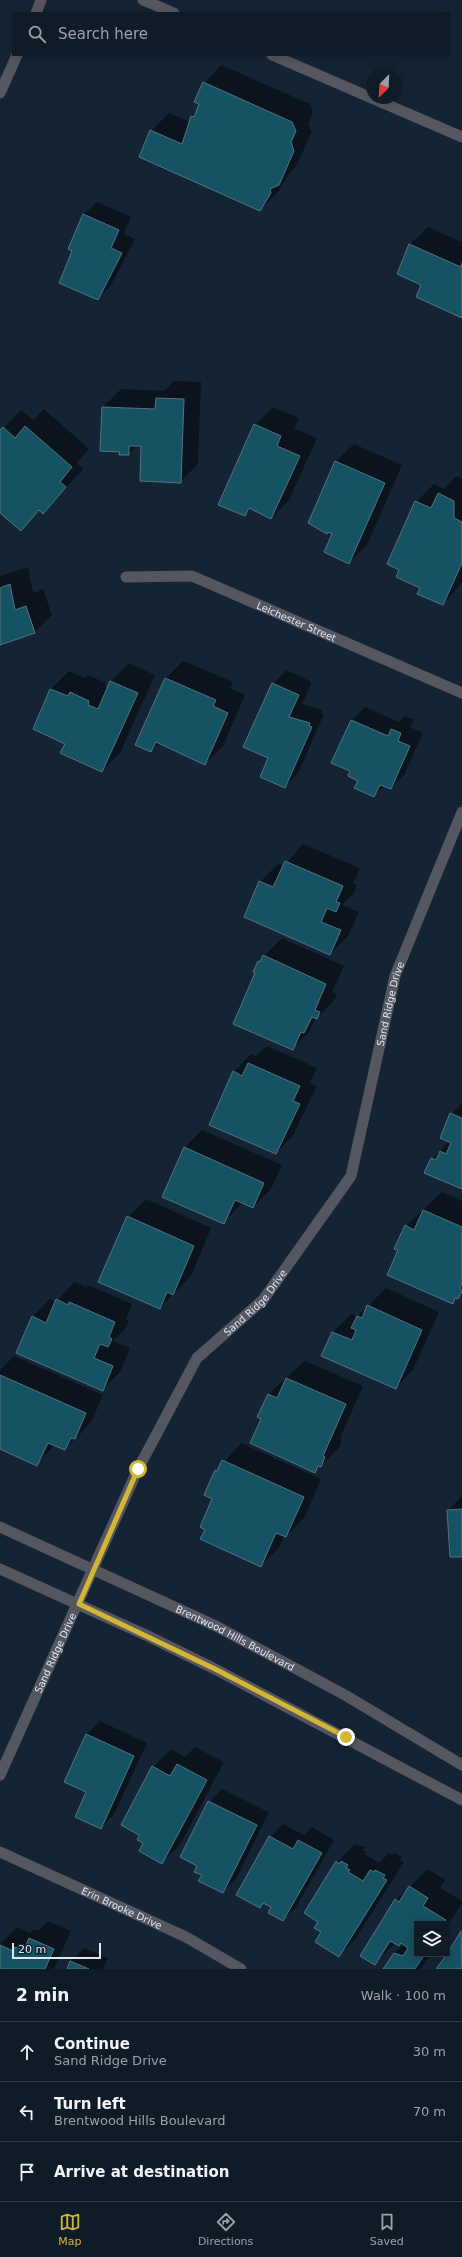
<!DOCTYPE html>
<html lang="en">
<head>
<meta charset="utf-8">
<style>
	:root { --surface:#101b28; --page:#1e2834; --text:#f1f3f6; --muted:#9ca1a8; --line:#303945; --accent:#d4b635 }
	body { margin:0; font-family:"DejaVu Sans",sans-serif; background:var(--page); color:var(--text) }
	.controls { position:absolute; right:12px; bottom:12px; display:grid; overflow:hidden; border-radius:0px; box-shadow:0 2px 10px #0003 }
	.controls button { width:36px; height:36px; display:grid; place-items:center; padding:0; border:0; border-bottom:1px solid var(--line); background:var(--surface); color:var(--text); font:20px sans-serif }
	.compass { position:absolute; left:366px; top:68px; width:36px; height:36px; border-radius:50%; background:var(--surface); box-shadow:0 2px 10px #0003; rotate:204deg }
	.scale { position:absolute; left:12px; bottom:10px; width:89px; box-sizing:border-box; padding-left:4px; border:2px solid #dee8f3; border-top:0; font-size:11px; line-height:14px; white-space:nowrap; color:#dee8f3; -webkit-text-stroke:3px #152435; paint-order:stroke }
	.stop { position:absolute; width:12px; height:12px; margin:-9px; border:3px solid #d4b635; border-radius:50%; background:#fff }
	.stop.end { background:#d4b635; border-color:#fff; box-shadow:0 1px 4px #0008 }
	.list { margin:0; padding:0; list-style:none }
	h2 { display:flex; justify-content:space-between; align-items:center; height:52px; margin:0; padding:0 16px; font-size:17px }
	h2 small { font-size:13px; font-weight:400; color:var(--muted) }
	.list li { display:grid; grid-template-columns:26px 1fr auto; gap:12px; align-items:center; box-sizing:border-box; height:60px; padding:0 16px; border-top:1px solid var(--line) }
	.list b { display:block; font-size:15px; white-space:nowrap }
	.list p { margin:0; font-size:13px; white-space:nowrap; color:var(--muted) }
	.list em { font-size:13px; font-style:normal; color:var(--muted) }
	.icon { flex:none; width:22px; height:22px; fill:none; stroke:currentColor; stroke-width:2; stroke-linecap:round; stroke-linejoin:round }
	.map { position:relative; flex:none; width:462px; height:1969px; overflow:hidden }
	.search { position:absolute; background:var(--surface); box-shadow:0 2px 10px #0003; left:12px; right:12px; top:12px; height:44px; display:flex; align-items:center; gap:10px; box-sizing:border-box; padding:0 14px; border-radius:0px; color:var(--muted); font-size:15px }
	.sheet { height:232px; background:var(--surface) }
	nav { display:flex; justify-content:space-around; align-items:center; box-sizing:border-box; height:56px; border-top:1px solid var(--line); background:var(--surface); font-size:11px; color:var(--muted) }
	nav a { display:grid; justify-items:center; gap:2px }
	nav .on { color:var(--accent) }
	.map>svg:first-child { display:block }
	.shadow { fill:#0007 }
	.building { fill:#155263; stroke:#56747e }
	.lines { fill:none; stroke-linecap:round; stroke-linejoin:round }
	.minor { stroke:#555660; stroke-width:11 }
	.tertiary { stroke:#555660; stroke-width:11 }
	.route { stroke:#d4b635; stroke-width:5 }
	.labels { text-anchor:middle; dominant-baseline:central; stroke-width:3; stroke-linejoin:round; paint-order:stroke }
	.street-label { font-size:10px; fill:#dee8f3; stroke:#152435 }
</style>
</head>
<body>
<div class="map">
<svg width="462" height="1969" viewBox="0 0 462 1969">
	<rect width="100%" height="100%" fill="#152435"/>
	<path class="shadow" d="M 221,65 L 310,104 L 313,112 L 308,124 L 312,132 L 296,166 L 289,174 L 278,192 L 260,210 L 151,131 L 169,113 L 190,122 L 200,104 L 204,83 Z
		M 97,202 L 131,217 L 124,234 L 135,239 L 111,285 L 98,299 L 74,251 L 83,215 Z
		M 428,227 L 462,242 L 462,316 L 423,284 L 398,273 L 410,244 Z
		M 174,381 L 201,382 L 198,464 L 180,482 L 142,445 L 138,445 L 128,454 L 121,451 L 103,407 L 121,389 L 164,391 Z
		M 273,407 L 299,418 L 294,428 L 317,438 L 289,500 L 271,518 L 252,508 L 245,515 L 255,425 Z
		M 44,409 L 89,449 L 77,463 L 83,469 L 43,512 L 40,510 L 21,529 L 0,511 L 0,432 L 21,410 L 33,420 Z
		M 354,444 L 402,465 L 367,545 L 349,562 L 334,533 L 319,530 L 320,527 L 309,522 L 336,461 Z
		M 456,476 L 462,479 L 462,583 L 443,604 L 421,587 L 416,502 L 434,484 L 444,489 Z
		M 28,567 L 33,593 L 43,589 L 52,615 L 34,633 L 0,644 L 0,576 Z
		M 183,661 L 233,682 L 230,688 L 245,695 L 223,746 L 205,763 L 159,743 L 151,751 L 165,679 Z
		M 129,663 L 155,675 L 120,753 L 102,771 L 66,743 L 34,729 L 51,689 L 69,671 L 85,678 L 88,675 L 106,683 L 105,687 L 108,688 L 111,681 Z
		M 286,670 L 312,682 L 302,704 L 323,710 L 321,713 L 324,714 L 298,773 L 284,787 L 270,757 L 273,684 Z
		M 365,707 L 399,722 L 405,716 L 414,720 L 410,727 L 423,733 L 404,775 L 391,788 L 385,786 L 374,796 L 359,780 L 352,720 Z
		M 303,844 L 360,868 L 353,884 L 357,885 L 354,893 L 342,905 L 359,912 L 348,936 L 330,954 L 245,916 L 260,882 L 278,864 L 284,866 Z
		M 282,938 L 344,966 L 332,992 L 337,994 L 334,1000 L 314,1022 L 310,1031 L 292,1049 L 257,973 L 254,971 L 259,961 Z
		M 267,1046 L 317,1068 L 310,1083 L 317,1086 L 293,1135 L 276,1153 L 234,1072 L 251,1054 L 256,1056 Z
		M 462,1103 L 462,1188 L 432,1159 L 449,1141 L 451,1114 Z
		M 202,1130 L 282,1165 L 271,1189 L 253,1207 L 243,1202 L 223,1223 L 184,1148 Z
		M 442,1192 L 462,1201 L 462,1294 L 452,1303 L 406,1226 Z
		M 146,1199 L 211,1228 L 191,1276 L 160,1308 L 128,1217 Z
		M 74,1282 L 86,1287 L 88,1285 L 132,1304 L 126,1319 L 129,1321 L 126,1328 L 113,1341 L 130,1348 L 120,1372 L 102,1390 L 32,1317 L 50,1299 L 56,1302 Z
		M 386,1288 L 439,1312 L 413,1370 L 395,1388 L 322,1356 L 333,1332 L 351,1314 L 357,1317 Z
		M 14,1356 L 103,1395 L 92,1420 L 83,1431 L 65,1449 L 55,1445 L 36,1464 L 0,1448 L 0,1370 Z
		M 305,1361 L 363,1386 L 340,1438 L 342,1439 L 339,1448 L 315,1471 L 258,1416 L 268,1394 Z
		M 241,1443 L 321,1479 L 304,1518 L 286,1536 L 284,1535 L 279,1548 L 261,1565 L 206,1529 L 214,1499 L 216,1471 Z
		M 462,1496 L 462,1556 L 448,1510 Z
		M 100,1721 L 147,1743 L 114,1814 L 101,1828 L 88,1792 L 66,1782 L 87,1734 Z
		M 195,1747 L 224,1762 L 180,1845 L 162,1862 L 144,1842 L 153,1767 L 171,1749 L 185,1757 Z
		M 222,1789 L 269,1812 L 236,1879 L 223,1892 L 203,1875 L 199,1865 L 209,1802 Z
		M 283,1824 L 304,1835 L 312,1827 L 334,1840 L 296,1907 L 283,1920 L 273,1907 L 264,1902 L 260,1907 L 270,1837 Z
		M 355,1844 L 365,1847 L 363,1850 L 367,1852 L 365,1854 L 379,1863 L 389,1853 L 392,1855 L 394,1853 L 402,1857 L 400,1860 L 404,1862 L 356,1938 L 339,1956 L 319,1922 L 337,1862 Z
		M 428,1869 L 445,1880 L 440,1888 L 462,1901 L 462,1903 L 447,1927 L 447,1924 L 417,1924 L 417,1954 L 430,1954 L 421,1969 L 385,1969 L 394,1953 L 404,1944 L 402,1942 L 399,1945 L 395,1943 L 375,1964 L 396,1900 Z
		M 48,1921 L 71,1931 L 54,1969 L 0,1969 L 0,1944 L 17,1927 L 30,1933 L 34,1929 L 38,1931 Z
		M 462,1931 L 462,1969 L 437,1969 L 447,1954 Z
		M 84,1948 L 108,1958 L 103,1969 L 68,1969 L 71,1961 Z"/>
	<path class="building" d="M 203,82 L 292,122 L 296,131 L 291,142 L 294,151 L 279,185 L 270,189 L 271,193 L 260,211 L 139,157 L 150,130 L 182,144 L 191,116 L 194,117 L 199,104 L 194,102 Z
		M 83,214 L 119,230 L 111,248 L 122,253 L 98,300 L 59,283 L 72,251 L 68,249 Z
		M 409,244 L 461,267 L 462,263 L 462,318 L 416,297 L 421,285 L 397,274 Z
		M 156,398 L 184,399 L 181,483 L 140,481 L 141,446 L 129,446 L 129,455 L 119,455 L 120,452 L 100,451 L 102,407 L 155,409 Z
		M 254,424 L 281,436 L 277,446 L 300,456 L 271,519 L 249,508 L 245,516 L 218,505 Z
		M 25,426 L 72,467 L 60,482 L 66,487 L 43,514 L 39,510 L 21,531 L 0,513 L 0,430 L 3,427 L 15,438 Z
		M 335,461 L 385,483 L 349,564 L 324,552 L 332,534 L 328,532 L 327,534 L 308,523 Z
		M 438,493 L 454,501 L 454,518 L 462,522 L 462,563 L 443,605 L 417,594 L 420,588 L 396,577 L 399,570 L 387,564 L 415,501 L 431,508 Z
		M 10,584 L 15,610 L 26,606 L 35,633 L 0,645 L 0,588 Z
		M 165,678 L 216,700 L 213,706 L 228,713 L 205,765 L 156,742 L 151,752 L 135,745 Z
		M 110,681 L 138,693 L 102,772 L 60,753 L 65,744 L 33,729 L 50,689 L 68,696 L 70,692 L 89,701 L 88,705 L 98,709 Z
		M 272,683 L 299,695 L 289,717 L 310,723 L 309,726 L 312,727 L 285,788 L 260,777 L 268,758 L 243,747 Z
		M 351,720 L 388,736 L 391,729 L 401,733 L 398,741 L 410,746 L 391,789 L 380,785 L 374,797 L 354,788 L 358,781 L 348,776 L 350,771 L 331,763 Z
		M 285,861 L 343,886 L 336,902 L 340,903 L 336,912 L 327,908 L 321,922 L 341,930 L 330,955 L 244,917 L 259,881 L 273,887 Z
		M 263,955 L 326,984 L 315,1010 L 320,1012 L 317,1019 L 312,1017 L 304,1033 L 301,1032 L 293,1050 L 233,1024 L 255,973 L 253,972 L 258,961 L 260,962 Z
		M 248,1063 L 300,1086 L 293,1101 L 300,1104 L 276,1154 L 209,1125 L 233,1071 L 242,1076 Z
		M 450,1113 L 462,1118 L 462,1189 L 424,1173 L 431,1158 L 436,1160 L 440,1151 L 446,1154 L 451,1143 L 440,1138 Z
		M 184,1147 L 264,1183 L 253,1208 L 235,1200 L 224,1224 L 162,1197 Z
		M 423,1210 L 462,1227 L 462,1283 L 460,1288 L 462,1291 L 458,1299 L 455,1298 L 453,1304 L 387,1275 L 398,1250 L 394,1249 L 405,1225 L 414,1230 Z
		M 127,1216 L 194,1246 L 173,1295 L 167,1292 L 160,1309 L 98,1282 Z
		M 56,1299 L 68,1305 L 69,1302 L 115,1322 L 109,1337 L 112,1339 L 108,1347 L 100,1344 L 94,1358 L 113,1366 L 103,1391 L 16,1353 L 32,1316 L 46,1323 Z
		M 367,1305 L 422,1330 L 396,1389 L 321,1356 L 332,1332 L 352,1340 L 356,1330 L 351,1328 L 357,1316 L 362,1318 Z
		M 0,1375 L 86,1413 L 75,1439 L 71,1438 L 65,1450 L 48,1443 L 37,1466 L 0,1449 Z
		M 286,1378 L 346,1404 L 323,1456 L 325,1457 L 321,1467 L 318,1466 L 315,1473 L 250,1443 L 261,1419 L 257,1417 L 268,1394 L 277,1398 Z
		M 222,1460 L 304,1497 L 286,1537 L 276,1533 L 261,1567 L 200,1539 L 205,1530 L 200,1527 L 212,1499 L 204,1495 L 215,1470 L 217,1471 Z
		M 462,1509 L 462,1557 L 450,1557 L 447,1510 Z
		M 86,1734 L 134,1756 L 101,1829 L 75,1817 L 86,1792 L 64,1782 Z
		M 177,1764 L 207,1780 L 162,1864 L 139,1851 L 143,1843 L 137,1840 L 139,1835 L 121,1825 L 152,1766 L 170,1776 Z
		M 208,1801 L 257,1825 L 223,1893 L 198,1881 L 202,1875 L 194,1872 L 197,1866 L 180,1857 Z
		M 269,1836 L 293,1849 L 298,1840 L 322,1853 L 283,1921 L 268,1913 L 271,1907 L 263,1903 L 260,1908 L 236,1895 Z
		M 336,1861 L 339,1864 L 341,1861 L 348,1865 L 346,1868 L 350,1870 L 348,1872 L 363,1881 L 370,1870 L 374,1872 L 375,1870 L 385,1875 L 383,1878 L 387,1880 L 339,1957 L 315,1942 L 321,1932 L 314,1928 L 318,1922 L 304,1913 Z
		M 409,1886 L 428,1898 L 423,1906 L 446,1920 L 443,1924 L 417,1924 L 417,1954 L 425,1954 L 415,1969 L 383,1969 L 394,1953 L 403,1956 L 408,1948 L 401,1943 L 399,1946 L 390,1941 L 375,1965 L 360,1956 L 395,1899 L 399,1902 Z
		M 461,1931 L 462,1969 L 436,1969 L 447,1954 Z
		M 29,1938 L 54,1949 L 45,1969 L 0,1969 L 0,1945 L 13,1951 L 15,1947 L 24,1950 Z
		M 70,1961 L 89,1969 L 67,1969 Z"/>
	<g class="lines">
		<g class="minor">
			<path d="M 143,0 L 174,13"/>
			<path d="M 272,55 L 462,137"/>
			<path id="s1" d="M 126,577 L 192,576 L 462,693"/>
			<path id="s2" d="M 0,1775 L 138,1469 L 197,1358 L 263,1300 L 351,1176 L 395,976 L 462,812"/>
			<path id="s3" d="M 0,1852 L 186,1937 L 241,1969"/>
		</g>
		<g class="tertiary">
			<path d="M 36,13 L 41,0"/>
			<path d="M 0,93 L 17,55"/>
			<path id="s4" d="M 0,1527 L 216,1626 L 345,1695 L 462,1765"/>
			<path d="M 0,1569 L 148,1636 L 215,1669 L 462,1800"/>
		</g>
	</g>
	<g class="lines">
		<path class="route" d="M 138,1469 L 79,1604 L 215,1669 L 346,1737"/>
	</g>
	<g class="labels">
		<g class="street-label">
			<text stroke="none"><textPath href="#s1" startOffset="180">Leichester Street</textPath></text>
			<text stroke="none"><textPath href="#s2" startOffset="878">Sand Ridge Drive</textPath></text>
			<text stroke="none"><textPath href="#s2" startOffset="542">Sand Ridge Drive</textPath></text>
			<text stroke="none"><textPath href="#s4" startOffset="260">Brentwood Hills Boulevard</textPath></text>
			<text stroke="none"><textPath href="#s2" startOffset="134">Sand Ridge Drive</textPath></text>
			<text stroke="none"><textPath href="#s3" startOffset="134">Erin Brooke Drive</textPath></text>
		</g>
	</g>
</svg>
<div class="controls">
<button><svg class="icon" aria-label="layers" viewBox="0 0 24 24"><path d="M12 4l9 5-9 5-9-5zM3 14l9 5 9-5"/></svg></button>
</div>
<svg class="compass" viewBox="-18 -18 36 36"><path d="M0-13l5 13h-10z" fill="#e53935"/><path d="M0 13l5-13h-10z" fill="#9ca1a8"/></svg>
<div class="scale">20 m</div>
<div class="stop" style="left:138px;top:1469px"></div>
<div class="stop end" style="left:346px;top:1737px"></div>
<div class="search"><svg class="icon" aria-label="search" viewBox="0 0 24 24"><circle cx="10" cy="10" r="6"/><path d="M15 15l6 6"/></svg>Search here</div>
</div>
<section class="sheet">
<h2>2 min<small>Walk · 100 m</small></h2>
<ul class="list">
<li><svg class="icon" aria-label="ahead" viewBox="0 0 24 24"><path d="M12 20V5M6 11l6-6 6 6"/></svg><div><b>Continue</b><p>Sand Ridge Drive</p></div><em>30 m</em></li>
<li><svg class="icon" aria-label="left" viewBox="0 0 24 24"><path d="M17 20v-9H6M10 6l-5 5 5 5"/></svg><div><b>Turn left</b><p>Brentwood Hills Boulevard</p></div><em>70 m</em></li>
<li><svg class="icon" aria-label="arrive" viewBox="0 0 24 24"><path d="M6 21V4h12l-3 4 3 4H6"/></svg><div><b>Arrive at destination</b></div></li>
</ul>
</section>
<nav>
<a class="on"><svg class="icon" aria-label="map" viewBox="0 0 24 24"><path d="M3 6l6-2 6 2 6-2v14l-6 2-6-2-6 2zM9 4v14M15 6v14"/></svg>Map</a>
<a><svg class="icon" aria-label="directions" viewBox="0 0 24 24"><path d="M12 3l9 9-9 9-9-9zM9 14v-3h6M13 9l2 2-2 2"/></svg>Directions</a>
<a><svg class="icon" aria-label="saved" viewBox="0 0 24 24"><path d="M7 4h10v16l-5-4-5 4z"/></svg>Saved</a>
</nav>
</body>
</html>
